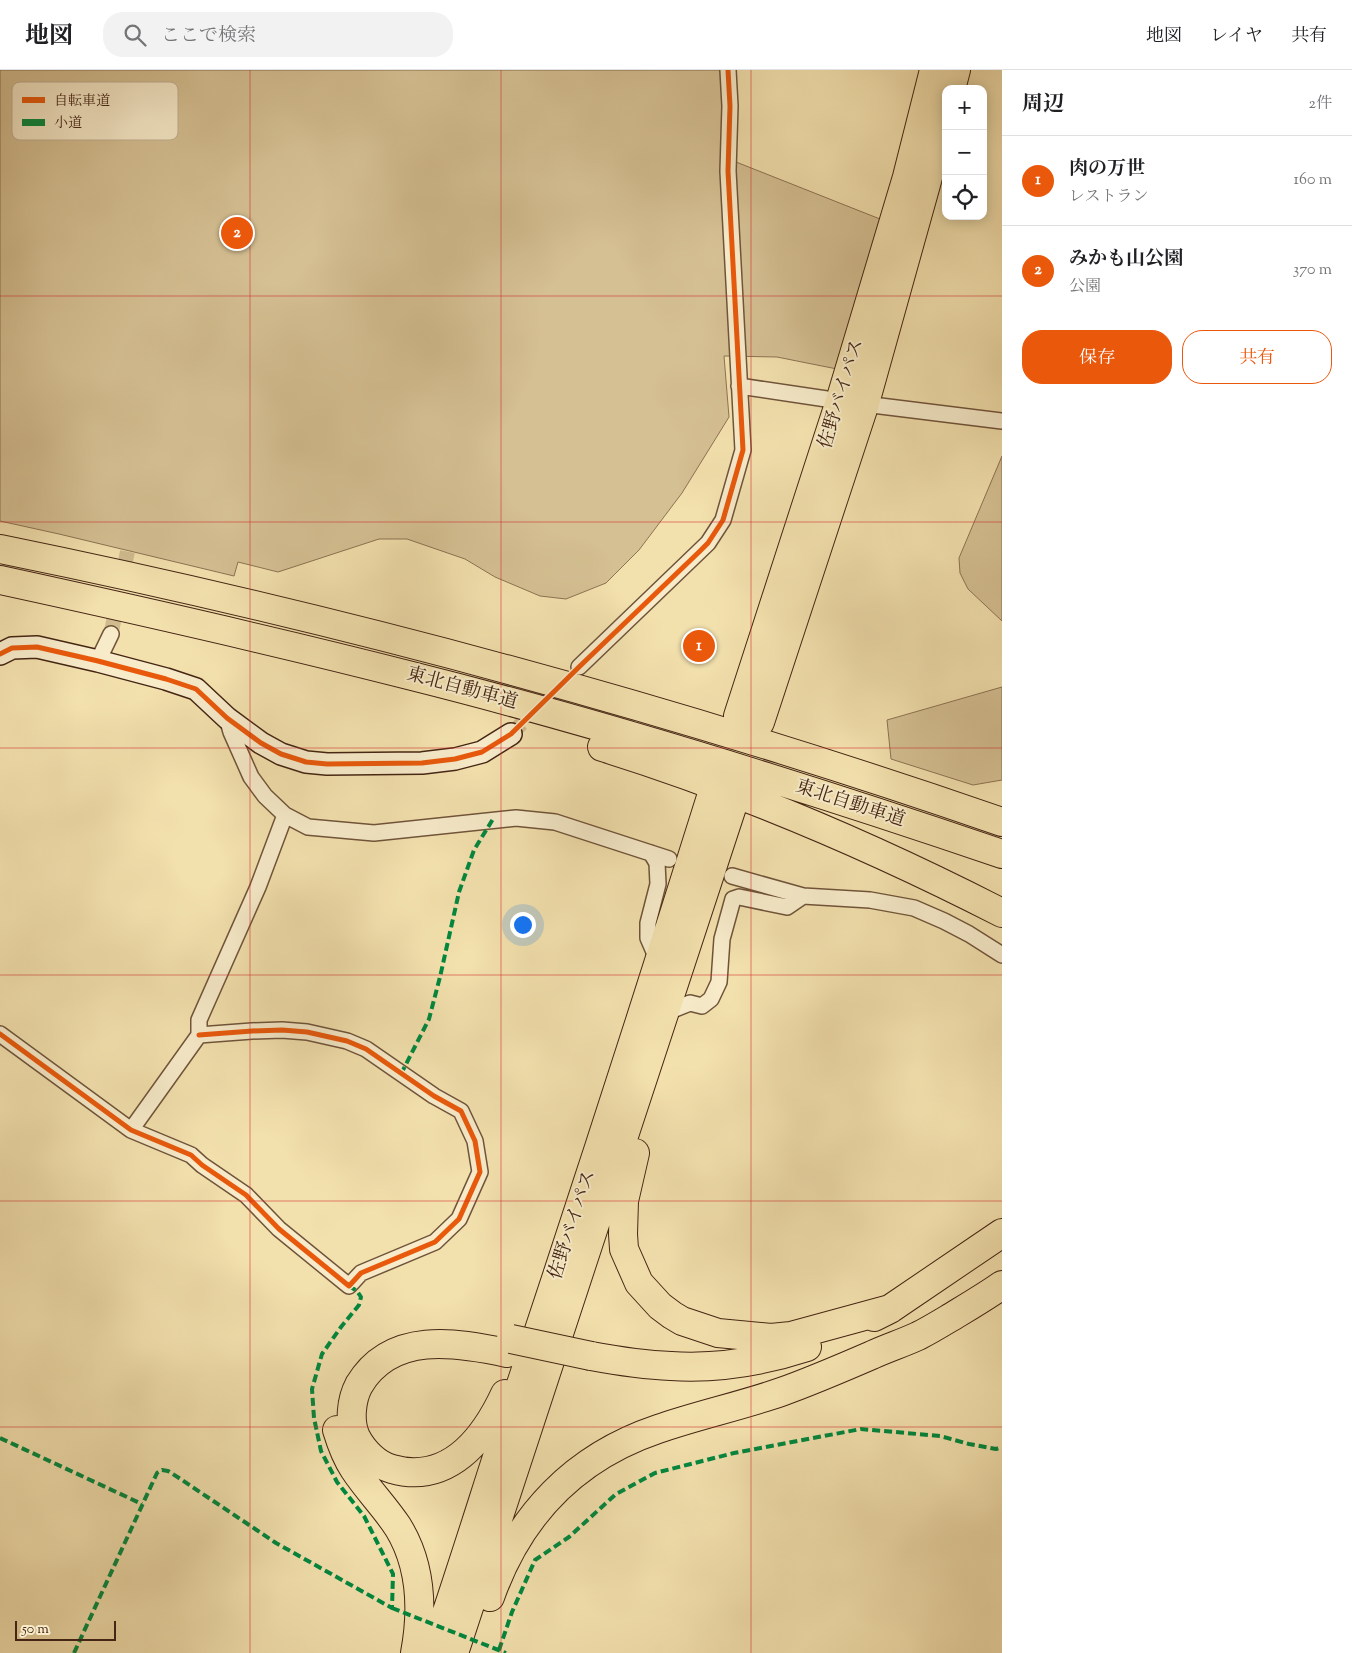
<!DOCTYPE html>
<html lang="ja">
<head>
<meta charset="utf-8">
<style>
	:root { --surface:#fff; --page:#f2f2f2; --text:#202124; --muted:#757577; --line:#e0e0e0; --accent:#ea580c }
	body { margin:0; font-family:"Sorts Mill Goudy","Noto Serif JP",serif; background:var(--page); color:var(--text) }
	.controls { position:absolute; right:15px; top:15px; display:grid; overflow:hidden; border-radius:10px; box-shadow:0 2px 12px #0003 }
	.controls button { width:45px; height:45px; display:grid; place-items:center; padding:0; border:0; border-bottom:1px solid var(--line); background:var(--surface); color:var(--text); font:25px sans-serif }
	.scale { position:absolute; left:15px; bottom:12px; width:101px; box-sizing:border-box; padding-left:5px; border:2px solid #452513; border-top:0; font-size:14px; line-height:18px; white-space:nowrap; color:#452513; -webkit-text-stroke:4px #f7ebca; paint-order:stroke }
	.you { position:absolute; left:522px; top:854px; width:18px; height:18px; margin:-12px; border:4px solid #fff; border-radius:50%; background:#1a73e8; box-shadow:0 0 0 8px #1a73e833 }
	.badge { display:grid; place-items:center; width:32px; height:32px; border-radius:50%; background:var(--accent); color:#fff; font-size:16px; font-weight:700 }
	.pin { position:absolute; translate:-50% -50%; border:2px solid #fff; box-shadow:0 1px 5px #0006 }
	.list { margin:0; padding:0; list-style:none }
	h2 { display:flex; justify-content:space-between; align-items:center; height:65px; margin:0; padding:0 20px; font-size:21px }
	h2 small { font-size:16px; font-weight:400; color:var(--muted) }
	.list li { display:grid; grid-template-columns:32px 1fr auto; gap:15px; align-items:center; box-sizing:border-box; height:90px; padding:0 20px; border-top:1px solid var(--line) }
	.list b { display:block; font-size:19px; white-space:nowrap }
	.list p { margin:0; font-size:16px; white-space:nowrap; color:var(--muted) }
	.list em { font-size:16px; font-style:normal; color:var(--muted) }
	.actions { display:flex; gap:10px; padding:15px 20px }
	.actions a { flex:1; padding:11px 0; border:1px solid var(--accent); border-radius:20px; text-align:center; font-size:18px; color:var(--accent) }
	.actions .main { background:var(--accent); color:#fff }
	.icon { flex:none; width:28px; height:28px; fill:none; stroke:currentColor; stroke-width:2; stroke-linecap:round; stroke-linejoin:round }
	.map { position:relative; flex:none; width:1002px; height:1583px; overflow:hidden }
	header { display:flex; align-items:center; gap:30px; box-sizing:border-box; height:70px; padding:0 25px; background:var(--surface); border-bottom:1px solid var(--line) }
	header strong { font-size:24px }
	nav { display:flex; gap:28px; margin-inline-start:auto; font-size:18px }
	.search { width:350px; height:45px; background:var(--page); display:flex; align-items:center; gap:12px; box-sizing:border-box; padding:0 18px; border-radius:20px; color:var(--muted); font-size:19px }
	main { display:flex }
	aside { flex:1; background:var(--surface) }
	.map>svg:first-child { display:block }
	.green { fill:#d5c093; stroke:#8d7253 }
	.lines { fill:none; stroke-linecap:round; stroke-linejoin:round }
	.street-tunnel { stroke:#cfbb8e; stroke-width:15; stroke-dasharray:15 8; stroke-linecap:butt }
	.street-casing { stroke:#70543a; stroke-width:18 }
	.secondary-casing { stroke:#452513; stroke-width:24 }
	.highway-casing { stroke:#452513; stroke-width:30 }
	.street { stroke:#f7ebca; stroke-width:15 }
	.secondary { stroke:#f7ebca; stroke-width:21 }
	.highway { stroke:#f2e0ad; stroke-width:28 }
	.highway-bridge-casing { stroke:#452513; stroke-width:30; stroke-linecap:butt }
	.highway-bridge { stroke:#f2e0ad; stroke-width:28 }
	.quiet { stroke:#00873e; stroke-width:4; stroke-dasharray:8 4; stroke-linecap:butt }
	.cycleway-casing { stroke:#f7ebca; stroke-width:8 }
	.cycleway { stroke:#e8590c; stroke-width:5 }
	.grid { fill:none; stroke:#d62828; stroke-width:1; stroke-opacity:0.55 }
	.labels { text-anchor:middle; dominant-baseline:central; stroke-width:4; stroke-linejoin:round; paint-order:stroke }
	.street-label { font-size:19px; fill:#452513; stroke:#f7ebca }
	.key { fill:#f7ebca; stroke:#c2b093; stroke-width:1 }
	.key-label { font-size:14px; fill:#452513 }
</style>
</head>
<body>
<header>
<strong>地図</strong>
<div class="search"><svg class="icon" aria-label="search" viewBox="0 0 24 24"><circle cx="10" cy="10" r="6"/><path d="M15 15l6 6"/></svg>ここで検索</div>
<nav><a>地図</a><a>レイヤ</a><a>共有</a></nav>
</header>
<main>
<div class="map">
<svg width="1002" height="1583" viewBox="0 0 1002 1583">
	<rect width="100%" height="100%" fill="#f2e0ad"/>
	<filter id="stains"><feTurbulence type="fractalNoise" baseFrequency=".004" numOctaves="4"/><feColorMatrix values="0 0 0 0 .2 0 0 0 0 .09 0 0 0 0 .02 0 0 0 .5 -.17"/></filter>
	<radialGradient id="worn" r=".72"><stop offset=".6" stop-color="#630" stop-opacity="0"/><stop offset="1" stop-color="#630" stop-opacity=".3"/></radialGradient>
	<path class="green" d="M 0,0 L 722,0 L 731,90 L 885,151 L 837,299 L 777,287 L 724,286 L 729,347 L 682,423 L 639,480 L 606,513 L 566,529 L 540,526 L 495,507 L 465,489 L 407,469 L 379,469 L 278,502 L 238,492 L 234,506 L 59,464 L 0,451 Z
		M 1002,386 L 1002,551 L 968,519 L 960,503 L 959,488 Z
		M 1002,617 L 1002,710 L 973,715 L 891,689 L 887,650 Z"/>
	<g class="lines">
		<path class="street-tunnel" d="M 111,564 L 129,474
			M 511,664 L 579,597"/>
		<g class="street-casing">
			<path id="street" d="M 739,316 L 840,331 L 1002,351
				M 98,591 L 111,564
				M 579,597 L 708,473 L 723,450 L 743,380 L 728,101 L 730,36 L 728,0
				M 227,648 L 231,662 L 251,707 L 265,726 L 285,745 L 308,757 L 374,763 L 516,748 L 555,752 L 669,789
				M 651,783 L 657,793 L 658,814 L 648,853 L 648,868 L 658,891
				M 732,806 L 803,826 L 870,830 L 914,838 L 944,851 L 969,864 L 1002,885
				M 665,943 L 690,933 L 702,936 L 711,929 L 719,912 L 722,869 L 733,829 L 739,827 L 787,837 L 803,826
				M 0,964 L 131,1060 L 191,1085 L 202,1095 L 246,1125 L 279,1159 L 349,1216 L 361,1203 L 435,1172 L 459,1149 L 480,1102 L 475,1071 L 461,1041 L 434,1026 L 366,979 L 347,971 L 307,962 L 282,960 L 252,961 L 199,965
				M 131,1060 L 199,965 L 199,950 L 258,817 L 285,745"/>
		</g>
		<g class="secondary-casing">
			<path id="secondary" d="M 0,584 L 12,578 L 37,577 L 98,591 L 166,609 L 196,619 L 227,648 L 261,673 L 281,684 L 306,692 L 327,694 L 422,693 L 455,689 L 482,682 L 511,664"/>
		</g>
		<g class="highway-casing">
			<path id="highway" d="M 951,19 L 956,0
				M 0,479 C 339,548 675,639 1002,752
				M 0,510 C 138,540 275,571 412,606 C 611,656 808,718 1002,784
				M 738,646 L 840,331 L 907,107 L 934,0
				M 760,652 L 865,333 L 927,111 L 946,39
				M 602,677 C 740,720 873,777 1002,843
				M 635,1083 L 624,1131 L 623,1164 L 624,1179 L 639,1213 L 660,1236 L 672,1245 L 682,1251 L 718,1263 L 771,1268 L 791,1266 L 890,1239
				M 874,1247 L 890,1239 L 1002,1163
				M 591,1286 C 618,1291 645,1295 671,1296 C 717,1299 764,1291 807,1277
				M 505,1324 C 484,1369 448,1415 392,1399 C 377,1395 363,1381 356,1367 C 349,1352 351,1330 359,1315 C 391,1261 456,1272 507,1283
				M 337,1360 C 341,1373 346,1387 354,1399 C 367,1419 385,1437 398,1457 C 422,1496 423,1540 415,1583
				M 490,1527 C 519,1445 575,1387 658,1359 C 698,1345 741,1336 781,1322 C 812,1311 842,1298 872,1285 C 887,1278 903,1273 918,1266 C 928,1261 938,1255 948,1249 C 966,1238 985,1227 1002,1215
				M 433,1583 C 461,1502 486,1420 513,1338 C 581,1135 647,931 711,727
				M 454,1583 L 733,734"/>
		</g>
		<use href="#street" class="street"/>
		<use href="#secondary" class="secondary"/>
		<use href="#highway" class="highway"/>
		<g class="highway-bridge-casing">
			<path id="highway-bridge" d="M 511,1269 L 591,1286"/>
		</g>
		<use href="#highway-bridge" class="highway-bridge"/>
		<path class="quiet" d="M 401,1004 L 429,949 L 440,907 L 459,822 L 474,780 L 493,749
			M 0,1368 L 142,1434
			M 392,1538 L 506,1583
			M 499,1580 L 512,1542 L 535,1490 L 569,1467 L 616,1424 L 655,1403 L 734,1383 L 861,1359 L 940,1366 L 969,1374 L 996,1379 L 1002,1377
			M 74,1583 L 157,1403 L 162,1400 L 168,1401 L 179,1408 L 276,1473 L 392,1538 L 393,1504 L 364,1446 L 337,1412 L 321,1381 L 314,1348 L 312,1319 L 322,1284 L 341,1257 L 359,1235 L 361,1227 L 357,1221 L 349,1216"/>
		<g class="cycleway-casing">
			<path id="cycleway" d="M 0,584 L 12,578 L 37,577 L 98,591 L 166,609 L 196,619 L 227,648 L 261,673 L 281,684 L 306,692 L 327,694 L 422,693 L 455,689 L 482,682 L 511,664 L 579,597 L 699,482 L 708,473 L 723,450 L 743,380 L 728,101 L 730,36 L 728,0
				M 0,964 L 131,1060 L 191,1085 L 202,1095 L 246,1125 L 279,1159 L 349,1216 L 361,1203 L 435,1172 L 459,1149 L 480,1102 L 475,1071 L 461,1041 L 434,1026 L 366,979 L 347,971 L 307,962 L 282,960 L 252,961 L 199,965"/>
		</g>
		<use href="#cycleway" class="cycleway"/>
	</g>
	<path class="grid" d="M 250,0 L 250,1583M 501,0 L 501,1583M 751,0 L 751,1583M 0,226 L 1002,226M 0,452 L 1002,452M 0,678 L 1002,678M 0,905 L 1002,905M 0,1131 L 1002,1131M 0,1357 L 1002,1357"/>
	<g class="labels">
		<g class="street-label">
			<text transform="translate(842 324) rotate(-73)">佐野バイパス</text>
			<text transform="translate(462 619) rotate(15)">東北自動車道</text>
			<text transform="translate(850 734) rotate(18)">東北自動車道</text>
			<text transform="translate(573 1155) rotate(-72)">佐野バイパス</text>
		</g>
	</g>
	<rect x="12" y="12" width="166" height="58" rx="8" class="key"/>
	<rect x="22" y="27" width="23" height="6" fill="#e8590c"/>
	<rect x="22" y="49" width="23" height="7" fill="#00873e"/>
	<g class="key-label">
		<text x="54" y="35">自転車道</text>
		<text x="54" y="57">小道</text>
	</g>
	<rect width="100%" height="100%" filter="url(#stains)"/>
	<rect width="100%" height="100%" fill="url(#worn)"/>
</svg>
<div class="controls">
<button>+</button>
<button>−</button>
<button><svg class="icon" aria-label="locate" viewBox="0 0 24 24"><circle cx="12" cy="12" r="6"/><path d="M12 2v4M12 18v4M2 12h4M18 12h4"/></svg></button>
</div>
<div class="scale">50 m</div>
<div class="you"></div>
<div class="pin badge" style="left:699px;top:576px">1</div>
<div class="pin badge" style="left:237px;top:163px">2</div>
</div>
<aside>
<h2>周辺<small>2件</small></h2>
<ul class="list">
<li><span class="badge">1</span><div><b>肉の万世</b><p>レストラン</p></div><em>160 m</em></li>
<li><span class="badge">2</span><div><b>みかも山公園</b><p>公園</p></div><em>370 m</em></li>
</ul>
<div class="actions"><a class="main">保存</a><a>共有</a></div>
</aside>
</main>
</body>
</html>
